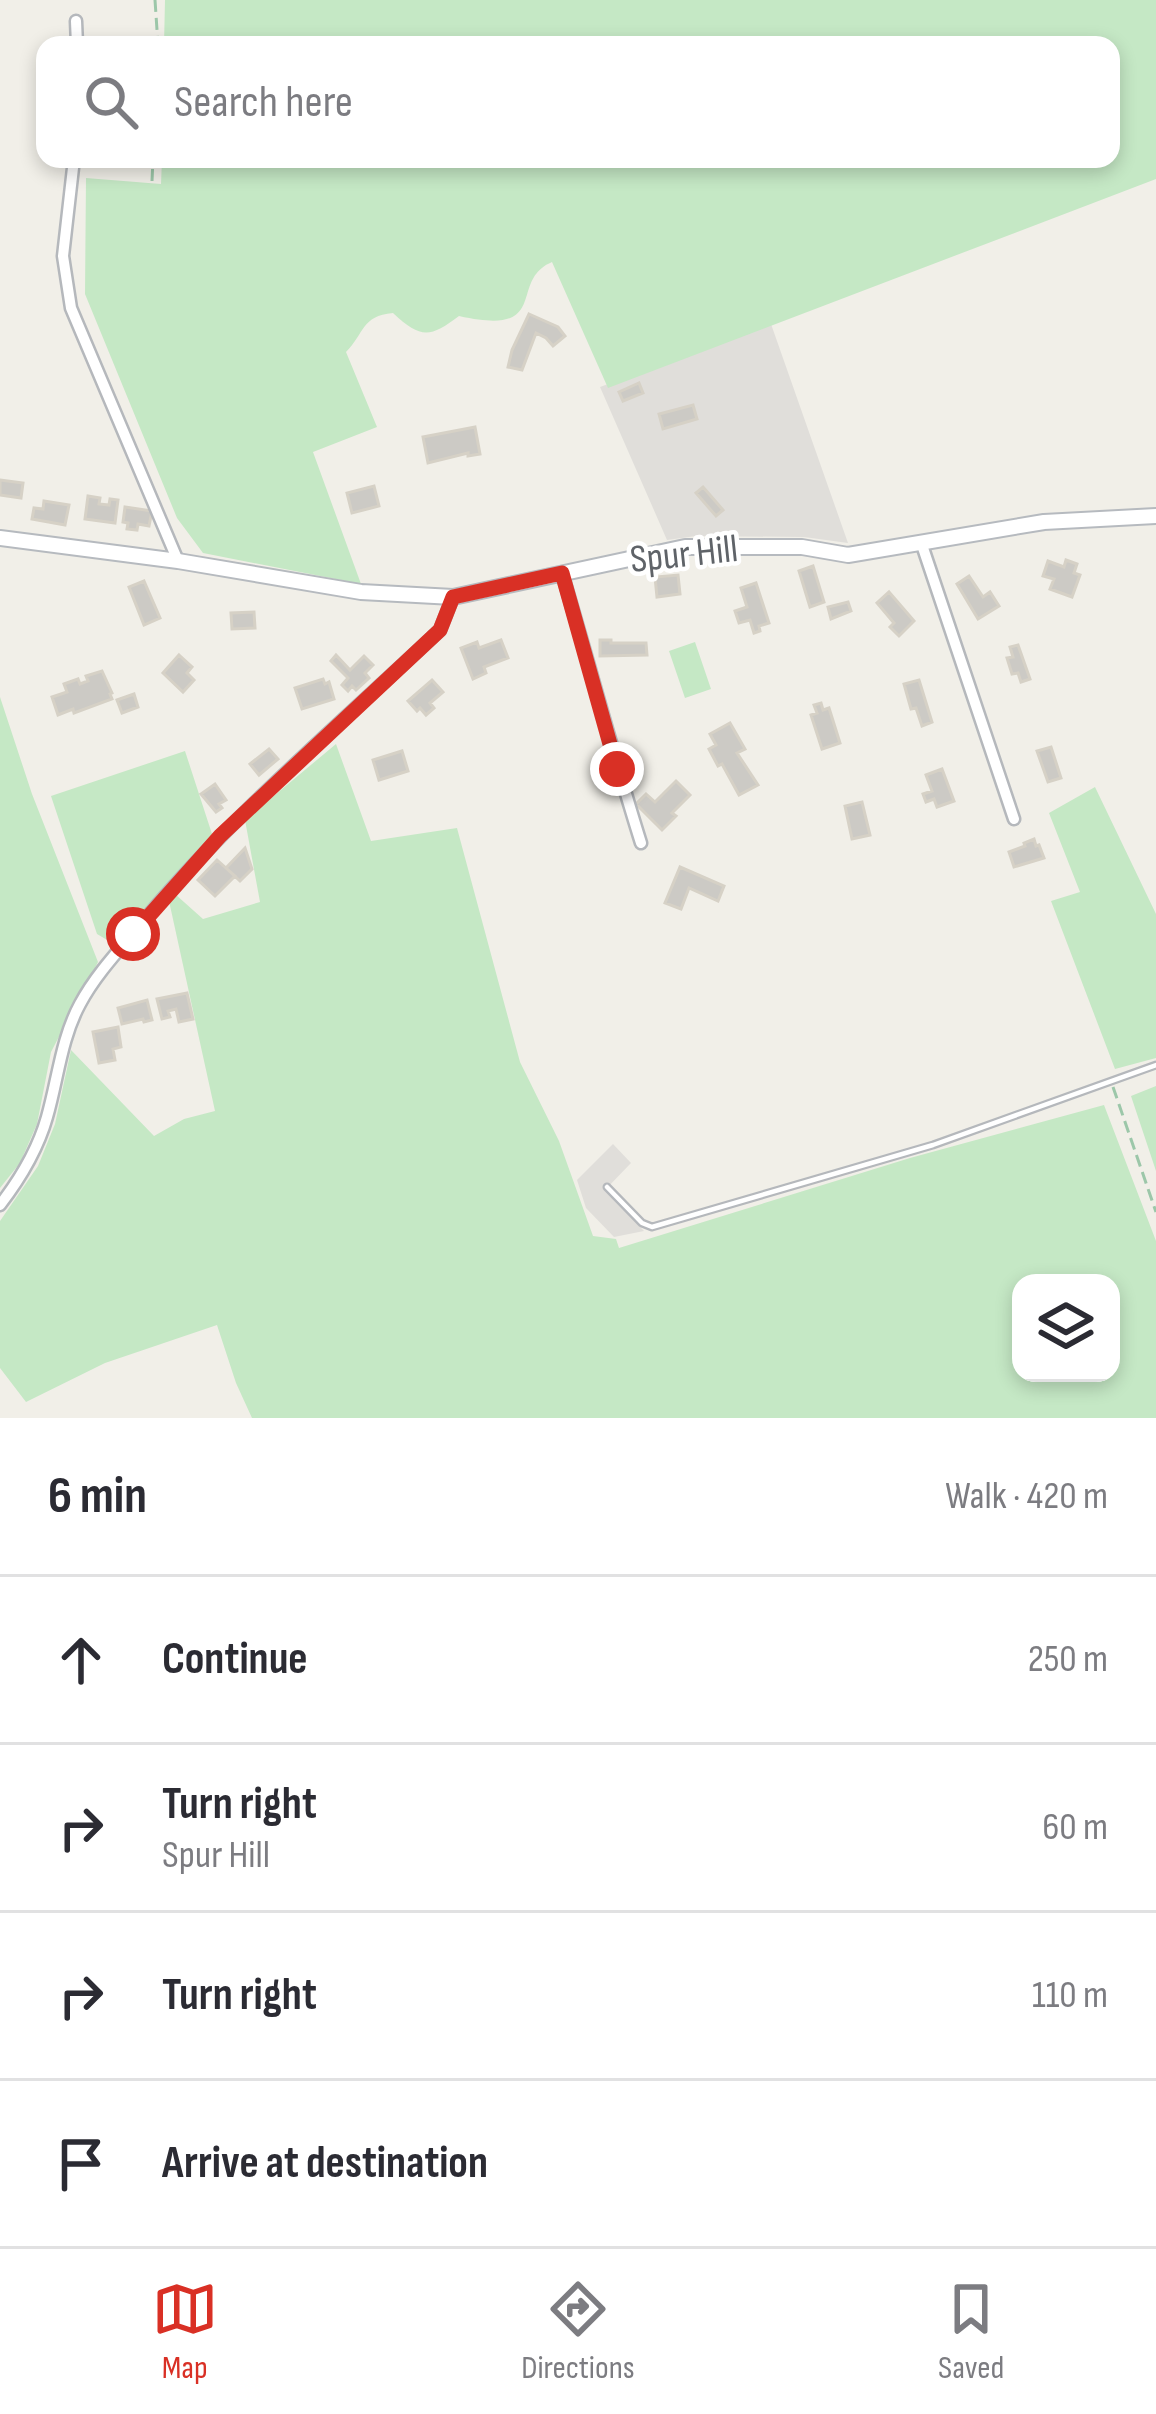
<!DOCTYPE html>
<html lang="en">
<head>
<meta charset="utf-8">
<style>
	:root { --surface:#fff; --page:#f2f2f3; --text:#2b2b33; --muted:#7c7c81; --line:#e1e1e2; --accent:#d93025 }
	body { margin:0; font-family:"Sofia Sans Condensed",sans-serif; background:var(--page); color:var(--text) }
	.controls { position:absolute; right:36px; bottom:36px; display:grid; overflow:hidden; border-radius:24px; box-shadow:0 6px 18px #0003 }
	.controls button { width:108px; height:108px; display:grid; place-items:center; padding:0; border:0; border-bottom:3px solid var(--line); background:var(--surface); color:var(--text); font:60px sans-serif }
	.stop { position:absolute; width:36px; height:36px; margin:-27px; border:9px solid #d93025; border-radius:50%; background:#fff }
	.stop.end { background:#d93025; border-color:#fff; box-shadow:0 3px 12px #0008 }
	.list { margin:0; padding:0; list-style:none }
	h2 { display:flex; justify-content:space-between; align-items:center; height:156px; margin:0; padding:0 48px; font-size:51px }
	h2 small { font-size:39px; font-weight:400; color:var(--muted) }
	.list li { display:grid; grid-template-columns:78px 1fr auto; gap:36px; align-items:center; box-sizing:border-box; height:168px; padding:0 48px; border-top:3px solid var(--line) }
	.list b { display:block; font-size:45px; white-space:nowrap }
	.list p { margin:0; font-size:39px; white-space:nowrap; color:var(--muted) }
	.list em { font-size:39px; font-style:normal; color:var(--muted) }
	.icon { flex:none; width:66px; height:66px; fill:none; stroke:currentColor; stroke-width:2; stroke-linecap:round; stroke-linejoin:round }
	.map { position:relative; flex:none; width:1156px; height:1418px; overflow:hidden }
	.search { position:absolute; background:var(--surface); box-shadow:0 6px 18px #0003; left:36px; right:36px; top:36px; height:132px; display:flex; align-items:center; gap:30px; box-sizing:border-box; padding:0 42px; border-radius:24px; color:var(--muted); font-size:45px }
	.sheet { height:828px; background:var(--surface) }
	nav { display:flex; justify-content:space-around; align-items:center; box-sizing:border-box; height:168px; border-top:3px solid var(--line); background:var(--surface); font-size:33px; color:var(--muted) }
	nav a { display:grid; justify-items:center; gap:6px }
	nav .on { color:var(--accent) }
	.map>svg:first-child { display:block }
	.industrial { fill:#e0deda }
	.green { fill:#c5e8c5; fill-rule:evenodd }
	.building { fill:#cccac5; stroke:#d6d1c6; stroke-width:3 }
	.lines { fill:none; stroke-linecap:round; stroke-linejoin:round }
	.lane-casing { stroke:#b5b8bc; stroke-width:9 }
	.street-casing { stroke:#b5b8bc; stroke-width:15 }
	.secondary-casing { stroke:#b6babf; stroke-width:18 }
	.path { stroke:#9cc7a9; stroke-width:3; stroke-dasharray:12 6; stroke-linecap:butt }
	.lane { stroke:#fff; stroke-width:4.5 }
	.street { stroke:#fff; stroke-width:10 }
	.secondary { stroke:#fff; stroke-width:14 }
	.route { stroke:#d93025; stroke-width:15 }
	.labels { text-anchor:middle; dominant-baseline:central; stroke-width:9; stroke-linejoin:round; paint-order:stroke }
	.street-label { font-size:39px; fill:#5f6368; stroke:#fff }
</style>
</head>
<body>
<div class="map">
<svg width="1156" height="1418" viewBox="0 0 1156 1418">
	<rect width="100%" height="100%" fill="#f1efe8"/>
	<path class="industrial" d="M 771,324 L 848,543 L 804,537 L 696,536 L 667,540 L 600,387 Z
		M 613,1144 L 631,1163 L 605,1190 L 644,1231 L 614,1237 L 586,1208 L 577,1180 Z"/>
	<path class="green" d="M 165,0 L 1156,0 L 1156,179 L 608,388 L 552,262 C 507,281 553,337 459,316 C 430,338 421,339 393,313 C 361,316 365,333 346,352 L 377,427 L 313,452 L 361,584 L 203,553 L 177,518 L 85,294 L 86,178 L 161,184 L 162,159 L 1111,159 L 1111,45 L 164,45 Z
		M 695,642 L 711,689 L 685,698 L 669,651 Z
		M 0,697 L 32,794 L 98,962 L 51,1052 L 37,1124 L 20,1163 L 0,1188 Z
		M 336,744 L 371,841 L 457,828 L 520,1062 L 559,1141 L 593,1236 L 616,1239 L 619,1248 L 910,1158 L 1104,1105 L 1156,1241 L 1156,1418 L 252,1418 L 236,1383 L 217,1325 L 105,1363 L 26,1402 L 0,1368 L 0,1221 L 38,1166 L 55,1124 L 71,1050 L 154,1136 L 184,1119 L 215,1111 L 169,901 L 175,894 L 203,919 L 260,902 L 245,820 ZM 1021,1283 L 1111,1283 L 1111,1373 L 1021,1373 Z
		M 185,751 L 212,834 L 114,944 L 97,934 L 51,796 Z
		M 1095,787 L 1156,914 L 1156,1058 L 1115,1069 L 1051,901 L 1080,892 L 1049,813 Z
		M 1156,1086 L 1156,1171 L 1131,1096 Z"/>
	<path class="building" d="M 529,314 L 558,327 L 565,336 L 553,346 L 546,338 L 536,333 L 522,370 L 508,367 L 512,350 Z
		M 639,383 L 643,393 L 623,401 L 619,392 Z
		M 693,405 L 697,419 L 663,429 L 659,414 Z
		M 475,427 L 480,454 L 468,456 L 468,453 L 428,463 L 423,437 Z
		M 0,480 L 23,483 L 21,498 L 0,495 Z
		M 374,486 L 379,506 L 352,513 L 347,493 Z
		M 703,487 L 723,510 L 716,516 L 696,493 Z
		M 88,496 L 100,498 L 99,504 L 109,505 L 110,499 L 118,500 L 115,523 L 85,519 Z
		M 44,501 L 69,505 L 65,525 L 32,519 L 34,508 L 43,509 Z
		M 125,507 L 152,511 L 149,526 L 138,524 L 137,530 L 127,529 L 128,523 L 123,522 Z
		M 1066,560 L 1077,564 L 1074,573 L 1080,575 L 1072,597 L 1050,589 L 1054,579 L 1043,576 L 1048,561 L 1064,567 Z
		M 813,566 L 824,602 L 810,607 L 799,571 Z
		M 678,575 L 680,594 L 657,597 L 655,577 Z
		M 969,576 L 983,597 L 990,592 L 999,606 L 978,619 L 957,584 Z
		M 144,581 L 160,618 L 144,625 L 129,587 Z
		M 756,583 L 769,623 L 759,626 L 760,631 L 754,633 L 750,620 L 739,623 L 735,611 L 747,607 L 741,588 Z
		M 889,592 L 914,621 L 899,636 L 890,627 L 894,623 L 877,603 Z
		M 848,602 L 851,611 L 831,619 L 828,607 Z
		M 254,612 L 255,628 L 232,629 L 231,613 Z
		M 501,640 L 508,658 L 484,667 L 486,673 L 473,679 L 461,648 L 477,642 L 479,648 Z
		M 600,640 L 611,640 L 611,643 L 646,643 L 647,655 L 600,656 Z
		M 1018,645 L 1030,679 L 1021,682 L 1018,673 L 1012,674 L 1007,658 L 1013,657 L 1010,647 Z
		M 179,655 L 192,667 L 187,673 L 194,680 L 183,692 L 163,673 Z
		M 336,655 L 350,670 L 364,656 L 373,665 L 365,673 L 369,678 L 356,690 L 352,686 L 348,691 L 342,685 L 348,678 L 331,661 Z
		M 102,671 L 112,693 L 110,694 L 112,699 L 74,713 L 73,709 L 58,715 L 52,697 L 67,692 L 64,684 L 78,679 L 80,684 L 88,681 L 86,676 Z
		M 323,679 L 325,684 L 329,682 L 334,699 L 302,709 L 295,688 Z
		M 432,680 L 443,692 L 430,703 L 434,708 L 426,715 L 420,708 L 417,711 L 408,701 Z
		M 919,680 L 932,722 L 922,726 L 916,708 L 911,709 L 904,684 Z
		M 134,694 L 138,707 L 122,713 L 117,700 Z
		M 821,703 L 823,710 L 829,708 L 840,743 L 822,749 L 811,715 L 817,713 L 814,705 Z
		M 730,723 L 745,749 L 737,753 L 758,785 L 739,795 L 722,764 L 718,766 L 709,749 L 716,745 L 710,734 Z
		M 1051,747 L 1061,778 L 1048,782 L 1037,751 Z
		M 269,749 L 278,759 L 259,775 L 250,764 Z
		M 402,751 L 408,771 L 379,780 L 373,760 Z
		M 942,769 L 954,801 L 937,807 L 934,799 L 926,802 L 923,794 L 932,791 L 926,775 Z
		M 676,781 L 690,795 L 672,813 L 676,816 L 662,830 L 636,804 L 646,794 L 655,802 Z
		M 215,784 L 226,800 L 219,804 L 222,808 L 216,812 L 201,794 Z
		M 862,802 L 870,835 L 852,839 L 845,806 Z
		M 1034,839 L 1036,846 L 1039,845 L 1044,858 L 1014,867 L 1009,852 L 1025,846 L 1024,843 Z
		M 245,848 L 252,869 L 240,881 L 226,868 Z
		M 217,860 L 235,876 L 215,896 L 198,880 Z
		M 680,867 L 724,886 L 718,901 L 689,888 L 681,909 L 665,903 Z
		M 187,993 L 193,1019 L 179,1022 L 176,1009 L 168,1011 L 170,1017 L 162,1019 L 157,999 Z
		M 147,1000 L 152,1020 L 144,1022 L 143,1019 L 122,1024 L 118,1008 Z
		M 118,1027 L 121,1047 L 113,1049 L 115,1060 L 99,1063 L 93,1032 Z"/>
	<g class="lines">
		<g class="lane-casing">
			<path id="lane" d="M 607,1187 L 642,1223 L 652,1227 L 933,1145 L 1156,1065"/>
		</g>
		<g class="street-casing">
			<path id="street" d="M 76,21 L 77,45
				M 74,159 L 63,256 L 71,308 L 178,561
				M 921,542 L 1014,819
				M 562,573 C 589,663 613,754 641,843
				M 0,1205 C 20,1179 38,1149 47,1117 C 58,1079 61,1039 80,1004 C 97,972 124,945 147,917 C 235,813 341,723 440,630 L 453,597"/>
		</g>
		<g class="secondary-casing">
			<path id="secondary" d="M 0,538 L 178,561 L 361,592 L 453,597 L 685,547 L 802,547 L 848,555 L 1044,522 L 1156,516"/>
		</g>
		<path class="path" d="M 155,0 L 158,45
			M 152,181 L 153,159
			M 1113,1087 L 1156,1212"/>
		<use href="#lane" class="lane"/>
		<use href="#street" class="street"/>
		<use href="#secondary" class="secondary"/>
	</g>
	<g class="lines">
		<path class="route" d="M 133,934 L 220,836 L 440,630 L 453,597 L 562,573 L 617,769"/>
	</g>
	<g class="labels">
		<g class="street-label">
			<text transform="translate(684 555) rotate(-6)">Spur Hill</text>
		</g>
	</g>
</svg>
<div class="controls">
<button><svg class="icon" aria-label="layers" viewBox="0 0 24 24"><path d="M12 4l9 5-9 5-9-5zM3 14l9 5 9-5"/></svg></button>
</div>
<div class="stop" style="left:133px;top:934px"></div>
<div class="stop end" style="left:617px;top:769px"></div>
<div class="search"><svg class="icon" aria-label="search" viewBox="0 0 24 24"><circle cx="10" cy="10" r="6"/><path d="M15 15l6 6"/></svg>Search here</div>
</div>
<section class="sheet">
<h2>6 min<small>Walk · 420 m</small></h2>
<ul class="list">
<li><svg class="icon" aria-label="ahead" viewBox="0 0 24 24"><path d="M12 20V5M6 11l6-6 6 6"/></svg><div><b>Continue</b></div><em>250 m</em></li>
<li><svg class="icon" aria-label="right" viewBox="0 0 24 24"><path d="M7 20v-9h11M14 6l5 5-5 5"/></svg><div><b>Turn right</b><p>Spur Hill</p></div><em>60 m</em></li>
<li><svg class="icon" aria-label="right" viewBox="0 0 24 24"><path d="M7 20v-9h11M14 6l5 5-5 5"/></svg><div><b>Turn right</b></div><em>110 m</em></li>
<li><svg class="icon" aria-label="arrive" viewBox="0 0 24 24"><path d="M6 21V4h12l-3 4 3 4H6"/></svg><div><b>Arrive at destination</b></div></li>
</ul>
</section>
<nav>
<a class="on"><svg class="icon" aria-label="map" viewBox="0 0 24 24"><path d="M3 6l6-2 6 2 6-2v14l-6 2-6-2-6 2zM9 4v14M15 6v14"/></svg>Map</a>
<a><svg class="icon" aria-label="directions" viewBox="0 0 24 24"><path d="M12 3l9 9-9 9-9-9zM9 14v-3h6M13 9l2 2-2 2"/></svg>Directions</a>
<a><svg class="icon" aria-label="saved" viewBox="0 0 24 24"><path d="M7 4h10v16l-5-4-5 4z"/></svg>Saved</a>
</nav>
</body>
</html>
